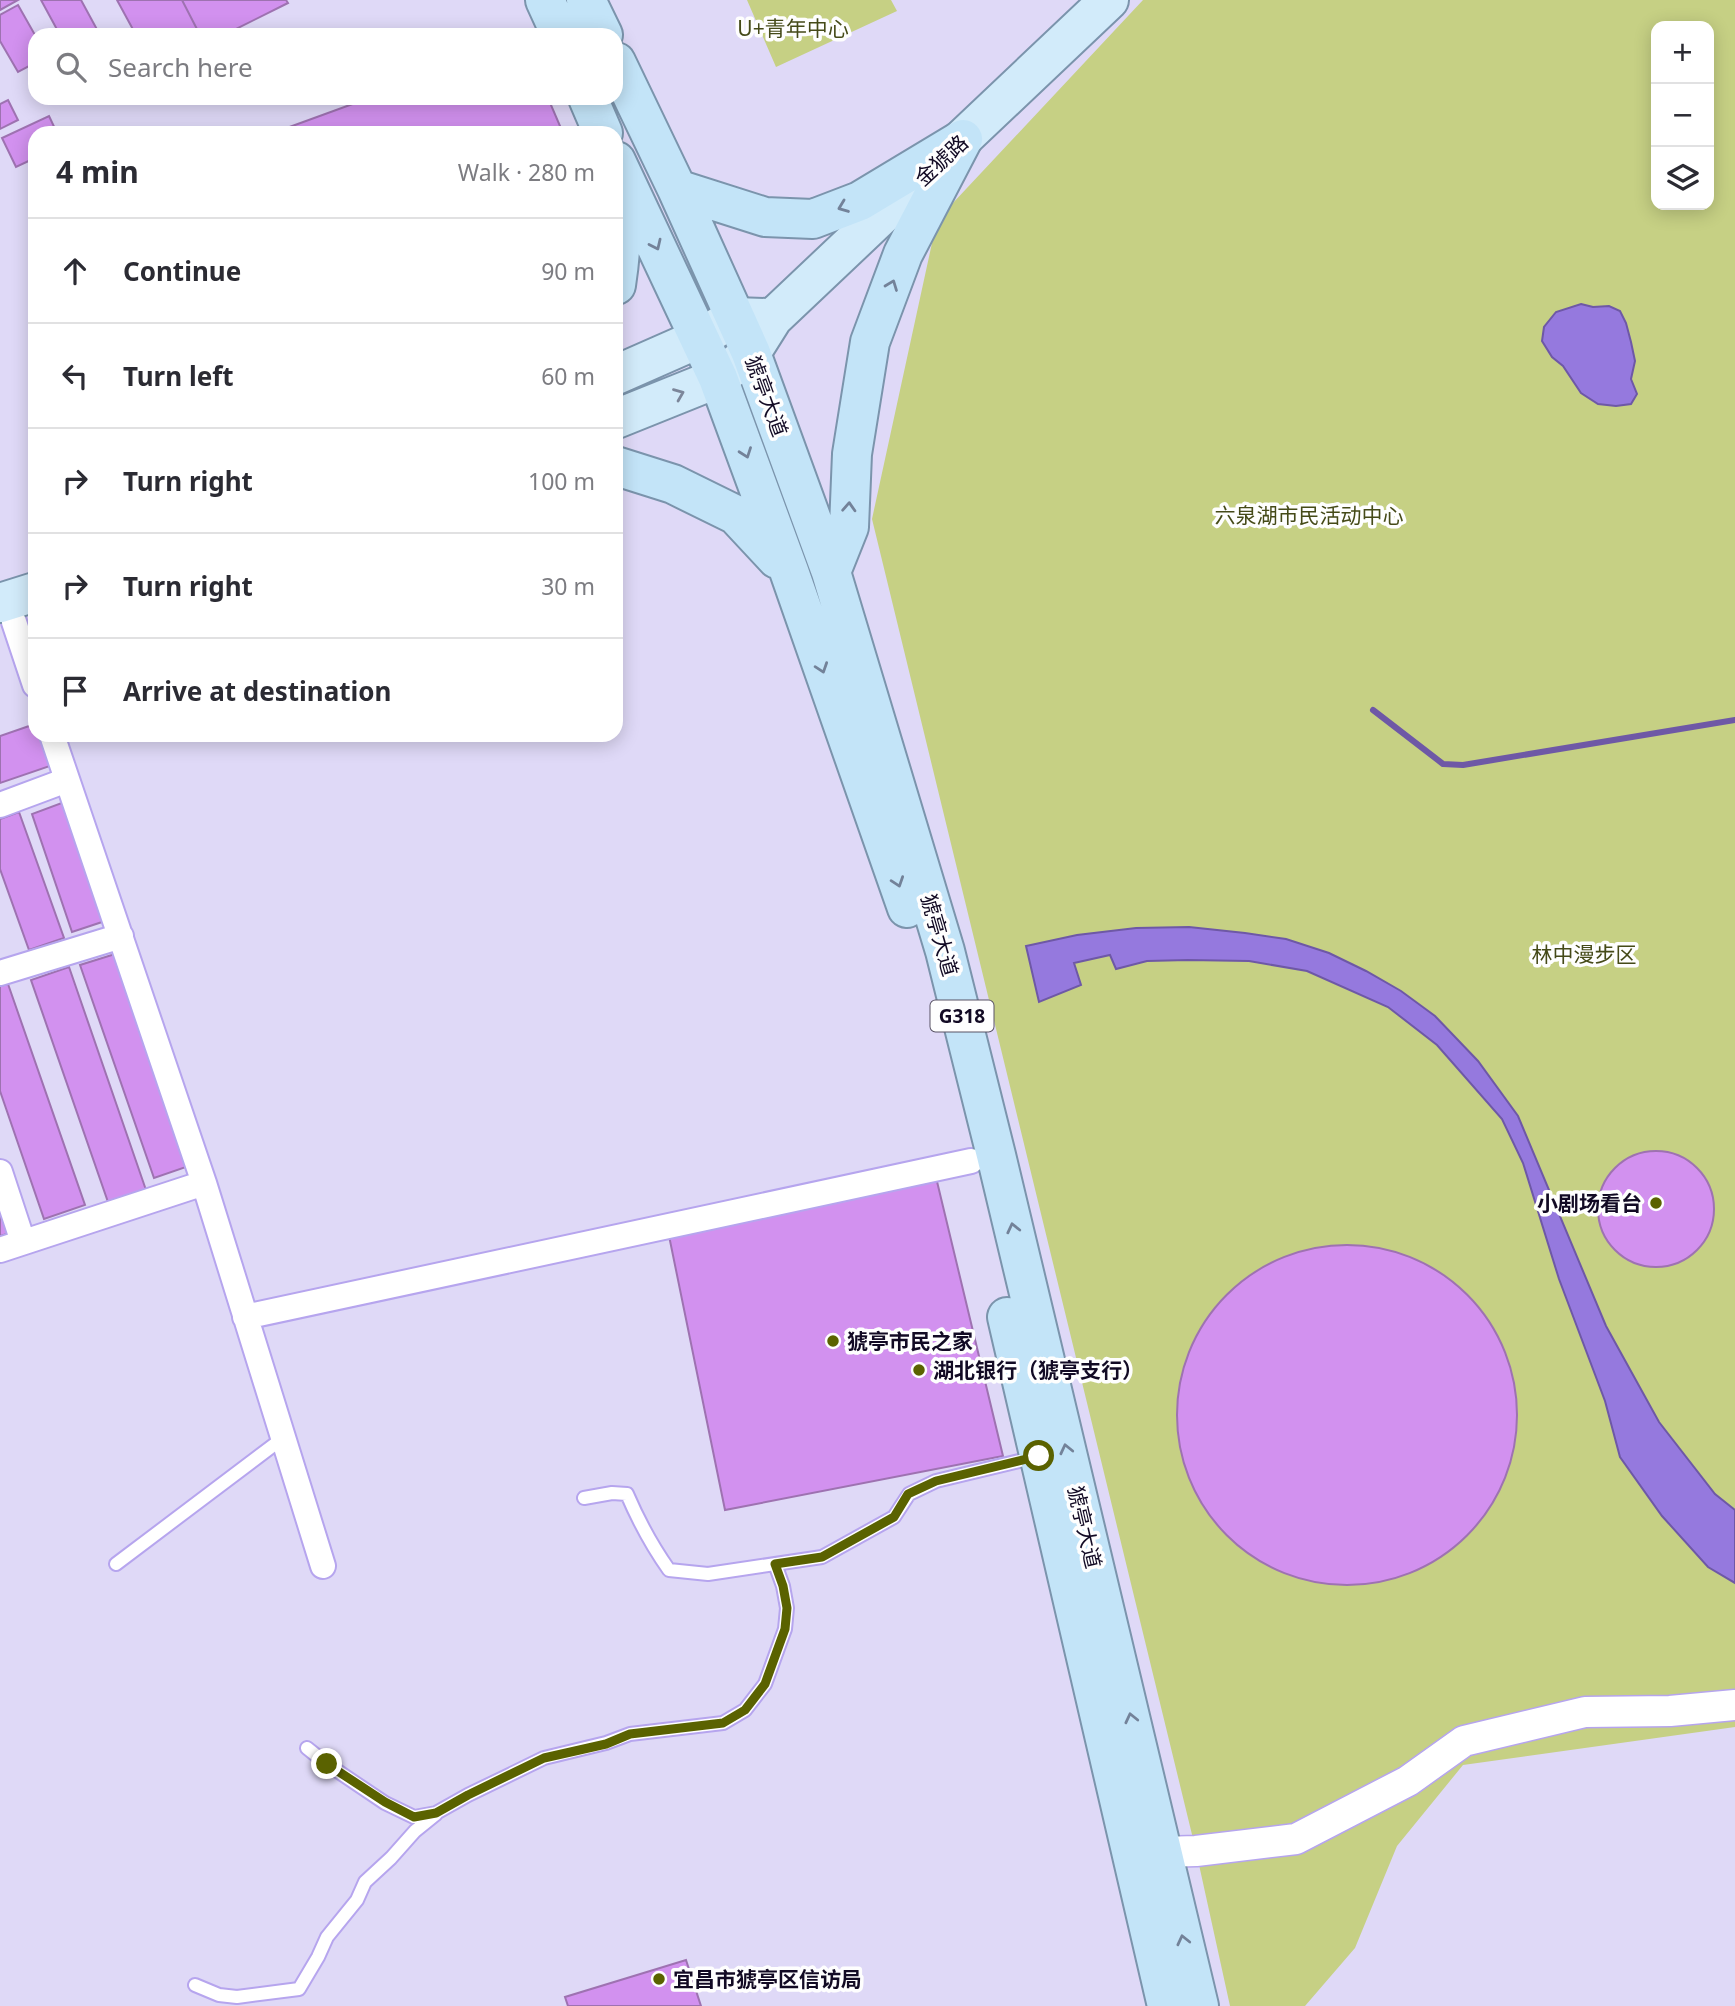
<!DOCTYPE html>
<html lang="en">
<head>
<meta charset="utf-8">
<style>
	:root { --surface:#fff; --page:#f2f2f3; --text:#2b2b33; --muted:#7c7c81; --line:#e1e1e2 }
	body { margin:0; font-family:"Noto Sans","Noto Sans SC",sans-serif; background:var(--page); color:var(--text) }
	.controls { position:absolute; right:21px; top:21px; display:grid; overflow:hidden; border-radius:14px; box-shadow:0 4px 18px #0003 }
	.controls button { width:63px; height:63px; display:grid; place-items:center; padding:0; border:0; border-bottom:2px solid var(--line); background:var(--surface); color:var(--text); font:35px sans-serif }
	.stop { position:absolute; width:21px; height:21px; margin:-16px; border:5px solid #5a6200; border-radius:50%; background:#fff }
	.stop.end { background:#5a6200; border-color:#fff; box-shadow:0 2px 7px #0008 }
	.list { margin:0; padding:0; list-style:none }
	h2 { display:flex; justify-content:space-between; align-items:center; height:91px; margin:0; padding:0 28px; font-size:30px }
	h2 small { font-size:23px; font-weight:400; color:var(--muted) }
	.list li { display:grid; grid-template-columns:46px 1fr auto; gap:21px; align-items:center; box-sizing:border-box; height:105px; padding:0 28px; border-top:2px solid var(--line) }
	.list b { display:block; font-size:26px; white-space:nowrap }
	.list em { font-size:23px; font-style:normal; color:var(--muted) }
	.icon { flex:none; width:38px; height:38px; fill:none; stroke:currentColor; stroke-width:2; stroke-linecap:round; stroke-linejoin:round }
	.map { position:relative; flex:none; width:1735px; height:2006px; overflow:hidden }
	.search { position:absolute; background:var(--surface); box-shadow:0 4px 18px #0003; left:28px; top:28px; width:595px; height:77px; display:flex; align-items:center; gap:18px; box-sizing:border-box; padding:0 24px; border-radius:21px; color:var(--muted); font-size:26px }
	.panel { position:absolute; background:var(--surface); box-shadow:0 4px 18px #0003; left:28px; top:126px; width:595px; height:616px; border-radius:21px }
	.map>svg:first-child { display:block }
	.green { fill:#c6d084; fill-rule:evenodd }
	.water { fill:#9579de; stroke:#6e58a6; stroke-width:2 }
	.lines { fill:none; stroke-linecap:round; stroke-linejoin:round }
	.stream { stroke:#6e58a6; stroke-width:6 }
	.building { fill:#d291ef; stroke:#9e72b1; stroke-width:2 }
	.service-casing { stroke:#b6a5ee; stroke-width:16 }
	.minor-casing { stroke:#b6a5ee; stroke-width:28 }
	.tertiary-casing { stroke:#b6a5ee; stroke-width:33 }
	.primary-casing { stroke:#7b94ac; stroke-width:42 }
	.trunk-casing { stroke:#7b94ac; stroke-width:42 }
	.service { stroke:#fff; stroke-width:12 }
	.minor { stroke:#fff; stroke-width:24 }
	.tertiary { stroke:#fff; stroke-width:30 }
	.primary { stroke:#d2ebfa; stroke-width:38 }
	.trunk { stroke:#c3e4f8; stroke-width:38 }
	.oneway { stroke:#738299 }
	.oneway2 { stroke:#7c869a }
	.route { stroke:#5a6200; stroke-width:9 }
	.poi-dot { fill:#5a6200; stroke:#fefefe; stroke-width:2.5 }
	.labels { text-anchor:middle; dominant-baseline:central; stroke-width:7; stroke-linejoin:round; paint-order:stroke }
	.shield { fill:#fefefe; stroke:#595365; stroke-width:2 }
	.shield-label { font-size:19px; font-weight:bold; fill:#120a24 }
	.park-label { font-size:21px; fill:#454a18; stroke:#fefefe }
	.street-label { font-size:21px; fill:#120a24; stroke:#fefefe }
	.poi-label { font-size:21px; font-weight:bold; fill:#120a24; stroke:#fefefe; text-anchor:start }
</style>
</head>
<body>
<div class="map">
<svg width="1735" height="2006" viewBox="0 0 1735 2006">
	<rect width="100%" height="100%" fill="#dfd9f7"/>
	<path class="green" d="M 747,0 L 891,0 L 897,11 L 776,67 Z
		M 1143,0 L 1735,0 L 1735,1727 L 1463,1765 L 1397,1846 L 1355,1948 L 1305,2006 L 1230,2006 L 1196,1851 L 872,519 L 937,220 ZM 1656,26 L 1709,26 L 1709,205 L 1656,205 Z"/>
	<path class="water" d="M 1581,304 L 1593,307 L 1609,306 L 1620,311 L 1626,323 L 1631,342 L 1635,361 L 1631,379 L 1637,394 L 1631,404 L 1616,406 L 1598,404 L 1581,393 L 1563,366 L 1552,357 L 1542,341 L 1544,327 L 1556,312 Z
		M 1189,927 L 1245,933 L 1286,939 L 1329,953 L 1366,971 L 1401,991 L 1435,1016 L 1478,1061 L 1518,1116 L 1606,1326 L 1659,1422 L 1715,1494 L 1735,1510 L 1735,1583 L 1708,1567 L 1662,1516 L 1620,1457 L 1605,1401 L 1559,1279 L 1523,1163 L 1502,1119 L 1437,1045 L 1388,1007 L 1307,971 L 1249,961 L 1188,960 L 1147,961 L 1116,969 L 1110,955 L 1074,963 L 1081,985 L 1039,1002 L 1026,946 L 1077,935 L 1136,928 Z"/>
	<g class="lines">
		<path class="stream" d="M 1373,710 L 1443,764 L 1463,765 L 1735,720"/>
	</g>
	<path class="building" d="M 0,0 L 18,0 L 0,10 Z
		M 41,0 L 81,0 L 100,35 L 60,35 Z
		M 117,0 L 182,0 L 200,35 L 136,35 Z
		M 182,0 L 286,0 L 288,3 L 224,35 L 200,35 Z
		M 18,5 L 35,35 L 35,63 L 18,72 L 0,41 L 0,15 Z
		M 369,98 L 548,98 L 563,133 L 273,133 Z
		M 8,100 L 18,120 L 0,129 L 0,104 Z
		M 49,116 L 57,133 L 35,133 L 35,158 L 16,167 L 2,138 Z
		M 35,724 L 35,735 L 39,735 L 50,766 L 0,783 L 0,736 Z
		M 67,801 L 108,920 L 72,932 L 32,814 Z
		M 19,812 L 64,938 L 29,950 L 0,869 L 0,819 Z
		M 115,954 L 189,1166 L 154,1178 L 80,965 Z
		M 69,967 L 146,1190 L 108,1202 L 31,980 Z
		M 8,984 L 85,1205 L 44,1219 L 0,1091 L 0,986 Z
		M1598 1209a58 58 0 1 1 116 0a58 58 0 1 1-116 0Z
		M 934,1169 L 1003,1456 L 725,1510 L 667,1226 Z
		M 0,1202 L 10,1233 L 0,1236 Z
		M1177 1415a170 170 0 1 1 340 0a170 170 0 1 1-340 0Z
		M 686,1960 L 701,2006 L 568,2006 L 565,1997 Z"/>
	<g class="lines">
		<g class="service-casing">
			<path id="service" d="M 584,1498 L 612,1493 L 627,1494 C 639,1522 652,1546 669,1570 L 708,1574 L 822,1557 L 894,1517 L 909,1494 L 936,1481 L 1036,1457
				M 116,1564 L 283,1438
				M 307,1748 L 327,1764 L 385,1803 L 414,1817 L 436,1813 L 468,1795 L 544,1758 L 606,1743 L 630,1734 L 723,1723 L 745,1710 L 765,1684 L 785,1629 L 787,1608 L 783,1586 L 775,1564
				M 195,1985 L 219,1995 L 237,1997 L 299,1989 L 318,1957 L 327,1937 L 357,1900 L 365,1882 L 391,1858 L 415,1831 L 436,1814"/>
		</g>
		<g class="minor-casing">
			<path id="minor" d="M 14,622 L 35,685
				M 52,735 L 204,1183 L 323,1566
				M 0,805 L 67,780
				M 0,973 L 121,936
				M 0,1172 L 23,1242
				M 0,1250 L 204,1183
				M 245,1317 L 971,1161"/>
		</g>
		<g class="tertiary-casing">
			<path id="tertiary" d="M 1162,1852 L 1196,1851 L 1296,1839 L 1408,1781 L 1464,1741 L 1585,1712 L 1670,1711 L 1735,1705"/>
		</g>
		<g class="primary-casing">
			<path id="primary" d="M 616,375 L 700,338 L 735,317 L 767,318
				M 616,419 L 718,378 L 751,353 L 773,318 L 1109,0
				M 0,603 L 35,592"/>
		</g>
		<g class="trunk-casing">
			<path id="trunk" d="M 545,0 L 561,35
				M 586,0 L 603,35
				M 616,62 L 677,189 L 751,353 L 831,572 L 945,951 L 996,1155 L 1199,2006
				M 588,98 L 603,133
				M 616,161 L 718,378 L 789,571 L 907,908
				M 677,189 L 765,217 L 813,219 L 860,201 L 963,139 L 903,254 L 870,342 L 852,454 L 849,527 L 831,572
				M 616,191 C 623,223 621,253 616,285
				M 616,466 L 673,484 L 736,515 L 777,559
				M 1007,1317 L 1167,2006"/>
		</g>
		<use href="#service" class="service"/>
		<use href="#minor" class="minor"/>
		<use href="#tertiary" class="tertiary"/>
		<use href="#primary" class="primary"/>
		<use href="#trunk" class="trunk"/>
	</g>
	<defs><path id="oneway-chevron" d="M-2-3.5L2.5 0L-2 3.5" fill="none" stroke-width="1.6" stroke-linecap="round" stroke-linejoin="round" transform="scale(1.75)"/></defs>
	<g class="oneway">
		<use href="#oneway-chevron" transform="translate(843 207) rotate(159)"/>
		<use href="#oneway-chevron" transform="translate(656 245) rotate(65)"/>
		<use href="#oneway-chevron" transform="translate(892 285) rotate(-69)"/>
		<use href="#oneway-chevron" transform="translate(746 453) rotate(70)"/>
		<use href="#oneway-chevron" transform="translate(849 507) rotate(-87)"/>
		<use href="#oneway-chevron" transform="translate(822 668) rotate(71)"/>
		<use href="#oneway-chevron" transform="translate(898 882) rotate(71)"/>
		<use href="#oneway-chevron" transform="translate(1013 1228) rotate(-103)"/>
		<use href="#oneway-chevron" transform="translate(1066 1449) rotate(-103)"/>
		<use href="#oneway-chevron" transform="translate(1131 1718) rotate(-103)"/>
		<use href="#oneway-chevron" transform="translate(1183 1940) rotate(-103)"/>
	</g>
	<use class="oneway2" href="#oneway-chevron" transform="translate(679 394) rotate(-22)"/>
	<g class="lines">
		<path class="route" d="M 327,1764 L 385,1802 L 414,1817 L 436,1813 L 468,1795 L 544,1758 L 606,1744 L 630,1734 L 723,1723 L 745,1710 L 765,1684 L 785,1629 L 787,1608 L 783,1586 L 775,1564 L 822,1557 L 894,1517 L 908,1494 L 936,1481 L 1039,1456"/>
	</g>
	<g class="poi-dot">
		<circle cx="1656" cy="1203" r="7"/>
		<circle cx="833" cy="1341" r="7"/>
		<circle cx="919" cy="1370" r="7"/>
		<circle cx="659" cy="1979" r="7"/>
	</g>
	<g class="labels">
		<rect class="shield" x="930.5" y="1000.5" width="63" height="31" rx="5"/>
		<g class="shield-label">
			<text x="962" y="1016">G318</text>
		</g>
		<g class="park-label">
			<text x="793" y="28">U+青年中心</text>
			<text x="1309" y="515">六泉湖市民活动中心</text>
			<text x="1584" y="954">林中漫步区</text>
		</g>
		<g class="street-label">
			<text transform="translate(941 160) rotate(-43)">金猇路</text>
			<text transform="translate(767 396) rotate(70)">猇亭大道</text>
			<text transform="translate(940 935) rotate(74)">猇亭大道</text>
			<text transform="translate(1085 1527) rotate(77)">猇亭大道</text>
		</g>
		<g class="poi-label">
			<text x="1642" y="1203" text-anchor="end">小剧场看台</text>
			<text x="847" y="1341">猇亭市民之家</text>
			<text x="933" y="1370">湖北银行（猇亭支行）</text>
			<text x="673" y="1979">宜昌市猇亭区信访局</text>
		</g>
	</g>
</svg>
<div class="controls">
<button>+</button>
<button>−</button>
<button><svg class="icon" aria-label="layers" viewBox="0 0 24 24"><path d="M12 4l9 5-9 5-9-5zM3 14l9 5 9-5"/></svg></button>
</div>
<div class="stop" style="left:1039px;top:1456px"></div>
<div class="stop end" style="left:327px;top:1764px"></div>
<div class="search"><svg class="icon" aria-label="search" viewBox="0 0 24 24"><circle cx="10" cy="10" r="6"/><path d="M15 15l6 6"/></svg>Search here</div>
<section class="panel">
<h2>4 min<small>Walk · 280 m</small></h2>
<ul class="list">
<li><svg class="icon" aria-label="ahead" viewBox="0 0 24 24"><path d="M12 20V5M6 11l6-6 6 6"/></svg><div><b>Continue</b></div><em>90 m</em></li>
<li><svg class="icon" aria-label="left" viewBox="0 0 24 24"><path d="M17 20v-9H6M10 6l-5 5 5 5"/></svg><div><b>Turn left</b></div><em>60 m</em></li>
<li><svg class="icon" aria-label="right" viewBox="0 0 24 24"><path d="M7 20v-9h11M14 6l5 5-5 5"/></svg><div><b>Turn right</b></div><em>100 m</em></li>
<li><svg class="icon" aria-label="right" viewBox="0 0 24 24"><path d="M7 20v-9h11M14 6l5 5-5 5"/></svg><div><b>Turn right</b></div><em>30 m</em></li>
<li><svg class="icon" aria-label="arrive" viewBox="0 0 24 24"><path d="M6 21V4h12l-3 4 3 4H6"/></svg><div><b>Arrive at destination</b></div></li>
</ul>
</section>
</div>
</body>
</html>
